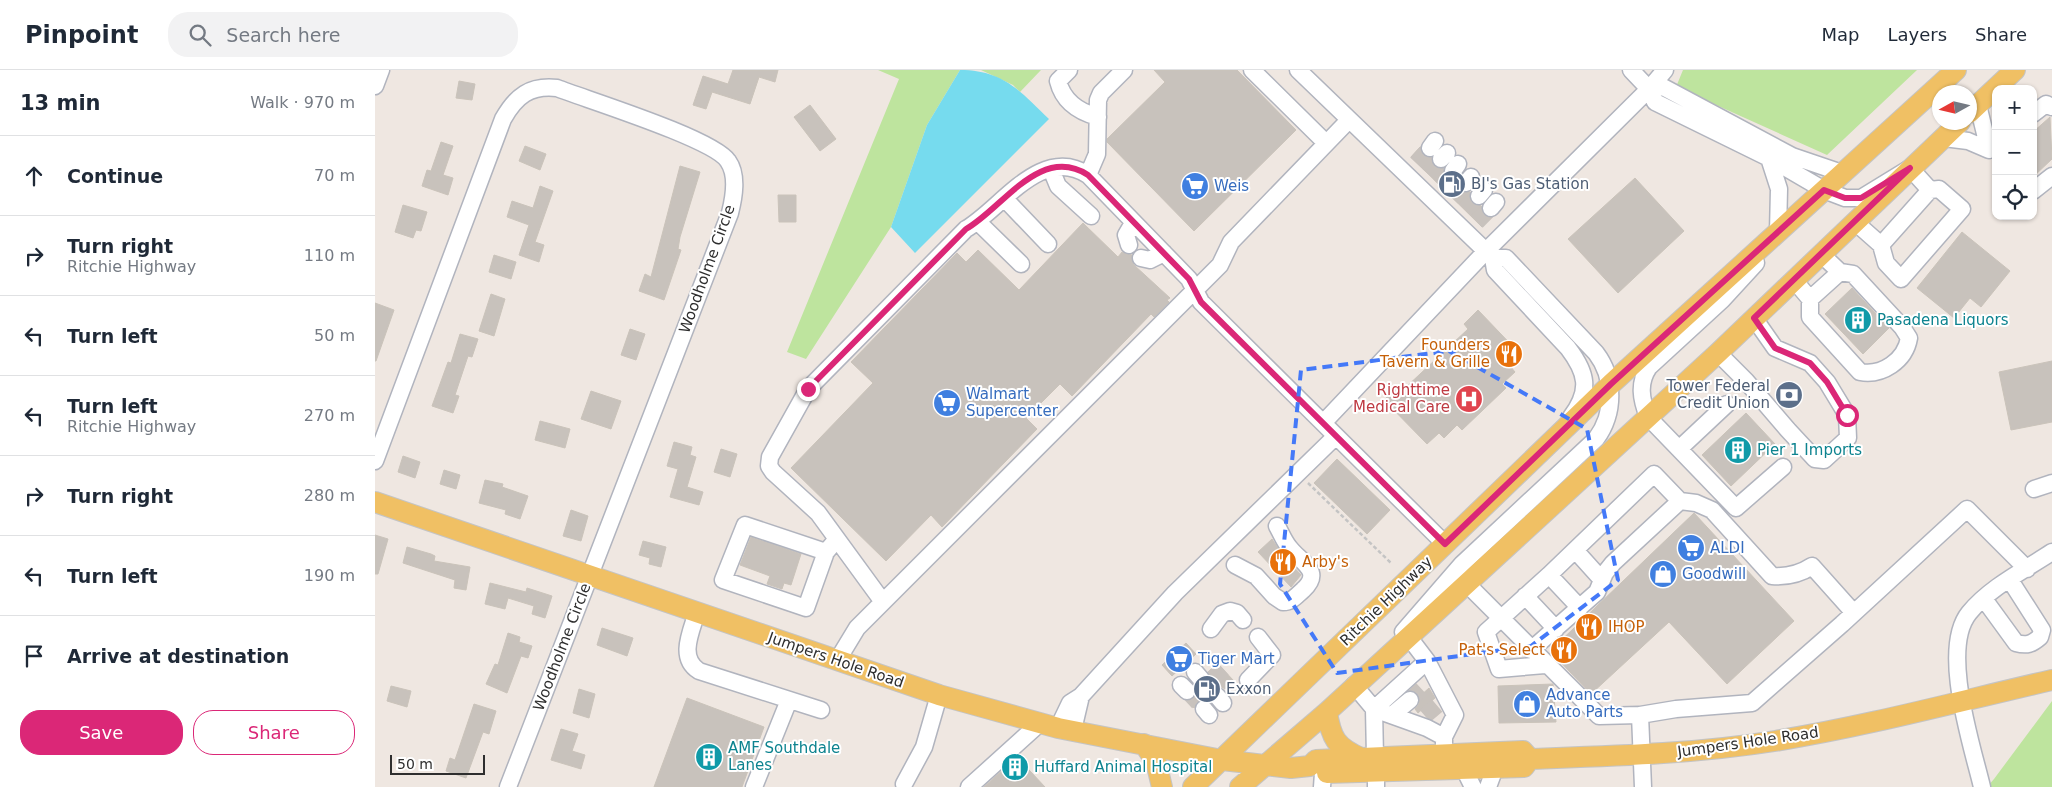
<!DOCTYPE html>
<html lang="en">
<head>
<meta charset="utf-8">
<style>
	:root { --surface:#fff; --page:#f2f2f3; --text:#1f2937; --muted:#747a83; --line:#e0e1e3; --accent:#db2777 }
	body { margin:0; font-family:"DejaVu Sans",sans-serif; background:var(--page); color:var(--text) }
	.controls { position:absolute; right:15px; top:15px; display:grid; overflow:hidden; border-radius:10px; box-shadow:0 1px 4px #0004 }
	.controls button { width:45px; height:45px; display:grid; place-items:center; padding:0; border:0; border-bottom:1px solid var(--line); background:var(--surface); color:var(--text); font:25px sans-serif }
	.compass { position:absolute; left:1557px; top:15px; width:45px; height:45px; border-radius:50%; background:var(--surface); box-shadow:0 1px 4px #0004; rotate:262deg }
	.scale { position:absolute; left:15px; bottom:12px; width:95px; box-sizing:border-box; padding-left:5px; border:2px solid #2e2e2e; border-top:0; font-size:14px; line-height:18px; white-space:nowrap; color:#2e2e2e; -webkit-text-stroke:4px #fff; paint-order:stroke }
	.stop { position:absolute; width:15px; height:15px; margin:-11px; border:4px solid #db2777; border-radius:50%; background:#fff }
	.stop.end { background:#db2777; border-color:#fff; box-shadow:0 1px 5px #0008 }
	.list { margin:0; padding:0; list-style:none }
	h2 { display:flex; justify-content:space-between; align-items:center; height:65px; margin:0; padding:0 20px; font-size:21px }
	h2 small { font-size:16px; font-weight:400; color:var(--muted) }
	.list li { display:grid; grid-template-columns:32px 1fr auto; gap:15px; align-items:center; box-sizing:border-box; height:80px; padding:0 20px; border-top:1px solid var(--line) }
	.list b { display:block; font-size:19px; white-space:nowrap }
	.list p { margin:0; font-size:16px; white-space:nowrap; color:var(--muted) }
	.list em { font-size:16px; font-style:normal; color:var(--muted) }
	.actions { display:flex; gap:10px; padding:15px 20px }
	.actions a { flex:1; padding:11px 0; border:1px solid var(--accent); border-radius:20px; text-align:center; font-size:18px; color:var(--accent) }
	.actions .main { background:var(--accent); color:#fff }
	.icon { flex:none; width:28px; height:28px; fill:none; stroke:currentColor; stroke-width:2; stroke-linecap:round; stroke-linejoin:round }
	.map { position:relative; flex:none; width:1677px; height:717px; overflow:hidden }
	header { display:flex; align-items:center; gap:30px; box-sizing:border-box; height:70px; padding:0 25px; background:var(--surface); border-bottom:1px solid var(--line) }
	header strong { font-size:24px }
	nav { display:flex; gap:28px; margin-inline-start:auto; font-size:18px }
	.search { width:350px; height:45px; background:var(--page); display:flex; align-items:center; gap:12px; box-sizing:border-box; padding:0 18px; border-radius:20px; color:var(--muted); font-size:19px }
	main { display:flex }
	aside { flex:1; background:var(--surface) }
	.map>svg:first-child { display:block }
	.green { fill:#bee49e }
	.water { fill:#76dbee }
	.building { fill:#c8c2bc; stroke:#cac3ba }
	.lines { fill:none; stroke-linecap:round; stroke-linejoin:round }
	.minor-tunnel { stroke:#c8c2bd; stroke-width:16; stroke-dasharray:16 8; stroke-linecap:butt }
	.minor-casing { stroke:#b1b4be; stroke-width:19 }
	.major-casing { stroke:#c4c4c4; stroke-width:22 }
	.path { stroke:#c4c4c4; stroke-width:2.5; stroke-dasharray:4 2.5; stroke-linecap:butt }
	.minor { stroke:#fff; stroke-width:16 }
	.major { stroke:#f0c064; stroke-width:20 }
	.route { stroke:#db2777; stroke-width:6 }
	.marked { fill:none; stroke:#4479f8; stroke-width:4; stroke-dasharray:10 6; stroke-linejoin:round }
	.labels { text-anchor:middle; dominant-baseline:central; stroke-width:4; stroke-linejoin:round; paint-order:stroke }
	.service-label { font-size:15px; fill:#4e5e75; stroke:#fff; text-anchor:start }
	.shop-label { font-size:15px; fill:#366cbe; stroke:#fff; text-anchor:start }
	.street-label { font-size:15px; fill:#2e2e2e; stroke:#fff }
	.culture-label { font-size:15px; fill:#0d838f; stroke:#fff; text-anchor:start }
	.food-label { font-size:15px; fill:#c56008; stroke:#fff; text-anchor:end }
	.health-label { font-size:15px; fill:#be3a42; stroke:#fff; text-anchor:end }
</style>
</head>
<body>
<header>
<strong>Pinpoint</strong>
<div class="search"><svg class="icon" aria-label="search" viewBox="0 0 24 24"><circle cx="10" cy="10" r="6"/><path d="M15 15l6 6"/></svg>Search here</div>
<nav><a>Map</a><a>Layers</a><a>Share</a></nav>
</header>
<main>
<aside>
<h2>13 min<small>Walk · 970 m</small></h2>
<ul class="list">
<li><svg class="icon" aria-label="ahead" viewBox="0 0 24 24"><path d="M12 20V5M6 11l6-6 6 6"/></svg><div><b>Continue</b></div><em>70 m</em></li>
<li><svg class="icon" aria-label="right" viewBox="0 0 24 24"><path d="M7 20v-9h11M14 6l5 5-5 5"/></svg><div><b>Turn right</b><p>Ritchie Highway</p></div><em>110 m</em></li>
<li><svg class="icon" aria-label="left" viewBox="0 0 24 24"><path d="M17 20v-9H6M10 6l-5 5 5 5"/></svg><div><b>Turn left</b></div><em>50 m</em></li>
<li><svg class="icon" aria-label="left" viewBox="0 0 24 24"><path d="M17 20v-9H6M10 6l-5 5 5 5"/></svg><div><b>Turn left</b><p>Ritchie Highway</p></div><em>270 m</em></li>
<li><svg class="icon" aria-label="right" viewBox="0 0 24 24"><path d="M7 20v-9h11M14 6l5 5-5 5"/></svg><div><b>Turn right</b></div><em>280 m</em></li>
<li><svg class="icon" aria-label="left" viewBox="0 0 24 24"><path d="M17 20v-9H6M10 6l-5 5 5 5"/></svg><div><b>Turn left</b></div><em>190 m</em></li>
<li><svg class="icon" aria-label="arrive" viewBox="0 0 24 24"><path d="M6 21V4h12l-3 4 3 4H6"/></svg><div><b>Arrive at destination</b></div></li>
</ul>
<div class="actions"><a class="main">Save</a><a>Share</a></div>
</aside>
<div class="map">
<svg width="1677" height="717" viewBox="0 0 1677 717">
	<rect width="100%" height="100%" fill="#efe7e1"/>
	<path class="green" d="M 503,0 L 585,0 L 552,55 L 516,157 L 431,289 L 412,282 L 524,9 Z
		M 606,0 L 666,0 L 645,22 L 638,15 Z
		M 1308,0 L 1542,0 L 1452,85 L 1301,17 Z
		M 1677,631 L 1677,717 L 1612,717 L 1619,709 Z"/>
	<path class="water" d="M 585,0 C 628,0 645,21 674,49 L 540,183 L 516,157 L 552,55 Z"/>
	<path class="building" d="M 358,0 L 403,0 L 400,12 L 384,7 L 375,34 L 337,22 L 331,39 L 318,35 L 328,6 L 353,14 Z
		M 779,0 L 862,0 L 921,60 L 819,161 L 732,72 L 732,69 L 790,12 Z
		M 84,11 L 100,14 L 97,30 L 81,28 Z
		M 435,35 L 461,69 L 445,81 L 419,47 Z
		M 1675,47 L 1677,89 L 1658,107 L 1658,62 Z
		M 66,72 L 78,76 L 68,105 L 78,108 L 73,125 L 47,116 L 52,100 L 56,101 Z
		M 150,76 L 171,84 L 165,100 L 144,91 Z
		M 1045,77 L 1049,86 L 1056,88 L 1059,96 L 1069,99 L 1072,109 L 1082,110 L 1084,120 L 1095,122 L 1095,129 L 1097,133 L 1106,136 L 1109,145 L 1116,148 L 1107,157 L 1036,87 Z
		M 305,96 L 325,102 L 305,167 L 303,179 L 306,180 L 289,230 L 264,221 L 270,204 L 276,207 Z
		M 1260,108 L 1309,161 L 1243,223 L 1193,169 Z
		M 165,116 L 178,121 L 160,172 L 169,175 L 164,192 L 144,185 L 154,155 L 132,147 L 137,131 L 158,138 Z
		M 403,125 L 421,125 L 421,152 L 404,152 Z
		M 28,135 L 52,142 L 46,161 L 41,160 L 38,168 L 20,162 Z
		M 708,153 L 743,187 L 747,182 L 757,185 L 759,195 L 795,228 L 792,230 L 794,232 L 779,247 L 776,244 L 697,326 L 685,314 L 651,348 L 662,359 L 567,457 L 556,445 L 511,491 L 416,398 L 498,313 L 476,292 L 582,183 L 591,192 L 603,180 L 644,220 Z
		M 1587,162 L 1635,201 L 1606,237 L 1595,228 L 1579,248 L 1542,218 Z
		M 119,185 L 141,192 L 136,209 L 114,202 Z
		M 1477,218 L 1514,258 L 1488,284 L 1450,244 Z
		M 116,224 L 130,229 L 119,266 L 104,261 Z
		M 0,233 L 19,240 L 1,291 L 0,291 Z
		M 1103,240 L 1146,285 L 1135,296 L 1140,302 L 1127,314 L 1131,318 L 1087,360 L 1082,355 L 1069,368 L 1064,363 L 1052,374 L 1009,330 L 1025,314 L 1029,319 L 1093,259 L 1089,254 Z
		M 255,259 L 270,264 L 261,290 L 246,285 Z
		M 85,264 L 103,269 L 97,287 L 93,286 L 80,325 L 84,326 L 78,343 L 57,336 L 73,292 L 76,293 Z
		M 1677,291 L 1677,352 L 1636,360 L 1624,302 Z
		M 216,321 L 246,331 L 236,359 L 206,349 Z
		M 1371,343 L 1400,374 L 1356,416 L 1327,385 Z
		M 165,351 L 195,359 L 190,378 L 160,370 Z
		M 299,372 L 317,377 L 315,385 L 321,387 L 312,417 L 328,422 L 324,435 L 295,427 L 303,399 L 292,396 Z
		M 346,379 L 362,384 L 355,407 L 339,402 Z
		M 28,386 L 45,392 L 40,408 L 23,402 Z
		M 962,389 L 1015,440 L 992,464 L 939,413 Z
		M 69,400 L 85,405 L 81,419 L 65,414 Z
		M 110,410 L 128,414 L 127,417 L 153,426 L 145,449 L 130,444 L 131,440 L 104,433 Z
		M 196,440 L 213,446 L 206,471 L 188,466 Z
		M 1319,443 L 1419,551 L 1352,614 L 1294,552 L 1216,624 L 1175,581 Z
		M 0,465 L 13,469 L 3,504 L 0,504 Z
		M 376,467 L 426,484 L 416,515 L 409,513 L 407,519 L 392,514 L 395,506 L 365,495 Z
		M 897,469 L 906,483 L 926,505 L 916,517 L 883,482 Z
		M 268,471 L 291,477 L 286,497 L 274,494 L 275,488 L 264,485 Z
		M 32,477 L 56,484 L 60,486 L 59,491 L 95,497 L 91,520 L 79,518 L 80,510 L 28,493 Z
		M 115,513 L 151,522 L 152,518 L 177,526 L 170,548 L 157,544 L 159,536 L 133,528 L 130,539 L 110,534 Z
		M 227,558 L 258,568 L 252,586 L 222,575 Z
		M 133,563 L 145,567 L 144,572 L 157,576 L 153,588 L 146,586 L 132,623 L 111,614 L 120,594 L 123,595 Z
		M 811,573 L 821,584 L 797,606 L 787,595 Z
		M 842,593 L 859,611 L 850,619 L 845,616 L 836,618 L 832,623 L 833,630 L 823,631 L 819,638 L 813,631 L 819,628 L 821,618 L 827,619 L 833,616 L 836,608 L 833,602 Z
		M 1178,614 L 1181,652 L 1124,653 L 1123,616 Z
		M 16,616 L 36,621 L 32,637 L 12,631 Z
		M 1054,618 L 1060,628 L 1043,643 L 1040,639 L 1044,634 L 1044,627 Z
		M 204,619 L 220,624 L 214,648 L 198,643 Z
		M 312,628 L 389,657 L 367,717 L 279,717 Z
		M 99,634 L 121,641 L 114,664 L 108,662 L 91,708 L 71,701 L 75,688 L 80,690 Z
		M 186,659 L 203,664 L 197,681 L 210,685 L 206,699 L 176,690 Z
		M 642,687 L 670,717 L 609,717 Z"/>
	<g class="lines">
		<path class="minor-tunnel" d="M 1041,93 L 1055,78
			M 1053,104 L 1066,89
			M 1064,115 L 1078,101
			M 1077,128 L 1091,113
			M 1090,140 L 1104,126
			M 1102,152 L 1116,138
			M 837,598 L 853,616
			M 826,609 L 842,626
			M 812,621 L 829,639
			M 1035,630 L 1049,617
			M 1050,646 L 1064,634"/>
		<g class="minor-casing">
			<path id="minor" d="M 694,0 L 683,11 C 688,31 704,42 723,47
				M 877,0 L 951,73
				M 923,0 L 1118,188 L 1120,200 L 1193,278 C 1212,303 1216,320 1196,347
				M 1256,0 L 1274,19 L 1280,32 L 1394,88 L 1449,120 L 1470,128 L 1486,128 L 1535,98 L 1555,120 L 1506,175 L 1480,152
				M 0,16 L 6,0
				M 1274,19 L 1288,17 L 1417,86 L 1467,103
				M 1658,44 L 1671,34 L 1677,37
				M 1569,68 L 1593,71 L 1614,80 L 1603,35
				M 1055,78 L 1060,71
				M 1394,88 L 1404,119 L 1403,162
				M 1066,89 L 1072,83
				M 676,99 L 683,116 L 716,146
				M 1078,101 L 1083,94
				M 713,105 L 722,84 L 723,30 L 726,23 L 749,0
				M 1091,113 L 1096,107
				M 1658,121 L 1677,106
				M 1104,126 L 1109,120
				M 629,128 L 673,174
				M 1116,138 L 1121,132
				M 603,152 L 646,194
				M 754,175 L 751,165 L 758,153
				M 1506,175 L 1511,193 L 1526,209 L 1587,139 L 1564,119 L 1555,120
				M 766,188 L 775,190 L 789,183
				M 1381,193 L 1347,230 L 1274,297 C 1263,313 1266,329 1273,347 L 1361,438 L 1408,397
				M 1419,210 L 1435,229 L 1435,247 L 1485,302 C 1507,306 1530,291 1534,268 L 1527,257 L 1478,204 L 1465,202 L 1446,184
				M 1435,229 L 1465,202
				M 1343,283 L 1371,311 L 1413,360 L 1440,389 L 1449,390 L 1473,368 L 1472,345 L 1452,312 L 1435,293 L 1400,278 L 1379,248
				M 949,352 L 1111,181 L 1274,19 L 1290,0
				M 1304,379 L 1352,334
				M 0,391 L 128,49 C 141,26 155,15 182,18 C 213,30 339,69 353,91 C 363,105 359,127 355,143 L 133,717
				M 1659,419 L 1677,413
				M 1200,480 L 1227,510
				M 451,482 L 431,538 L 348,510 L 370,455 L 451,482 L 462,469
				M 860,495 L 881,506 L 899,526 L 908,532 C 917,532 921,526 928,520 C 949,501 925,492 914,477 C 909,471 906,463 902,456
				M 1174,505 L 1205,538
				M 1091,513 L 1224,646 L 1265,645 L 1268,717
				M 1150,526 L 1181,559
				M 1609,529 L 1641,573 C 1652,576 1657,574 1665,567 L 1667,560 L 1635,510
				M 508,532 L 443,443 L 398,402 L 394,396 L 395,387 L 433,319 L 591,159 C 626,139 666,74 713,105 L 814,209 L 826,232 L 1070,474
				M 322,542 C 316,562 303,588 324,601 L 446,640
				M 836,559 L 847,544 L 855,541 L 862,543 L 868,550
				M 1028,562 L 1087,494 L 1221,369 C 1240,343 1240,308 1221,283 L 1131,188 L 1118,188
				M 1033,566 L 1052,591 L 1080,645 L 1069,667 L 1069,684
				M 1156,580 L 1222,522 L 1230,503 L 1238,493 L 1305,431
				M 462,591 L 482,558 L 845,195 L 856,172 L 974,50
				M 1170,595 L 1124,599 L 1111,562 L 1174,505 L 1279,404 L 1305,431 L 1321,433 L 1337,440 L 1397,506 C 1412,507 1425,504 1437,496 L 1479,543
				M 820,602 L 826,609
				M 873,610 L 897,585 L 883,567
				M 806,615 L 812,621
				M 979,615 L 999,639 L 1000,687
				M 842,626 L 848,633
				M 829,639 L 834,645
				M 999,639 L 1052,658 L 1069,667
				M 999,639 L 1052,591
				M 1017,645 L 1035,630
				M 1265,645 L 1301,639 L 1377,633 L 1467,554 L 1592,439 L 1652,499
				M 683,658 L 695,633 L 706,626 L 800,523 L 961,366
				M 698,660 L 706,626
				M 1089,699 L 1098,717
				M 529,714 L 549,677 L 564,625
				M 379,717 L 414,630
				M 594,717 L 665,653
				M 947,717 L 948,703
				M 1001,717 L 1001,701
				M 1113,717 L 1120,698
				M 1607,717 C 1597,675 1565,579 1594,543 C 1615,517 1650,500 1677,482"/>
		</g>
		<g class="major-casing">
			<path id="major" d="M 1594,43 L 1640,0
				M 0,432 L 564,625 L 683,658 L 847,690 L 916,698 L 935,696 L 941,690 L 1148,681 L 1155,689
				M 952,642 C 956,668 961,677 986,688
				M 769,674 L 781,692 L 787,717
				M 1155,689 C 1237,686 1319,684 1400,671 C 1493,656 1585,631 1677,610
				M 952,703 L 1149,697 L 1155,689
				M 818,717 L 1236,314 L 1581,0
				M 865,717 L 952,642 L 1343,283 L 1585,52"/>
		</g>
		<path class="path" d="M 933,413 L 1017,494"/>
		<use href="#minor" class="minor"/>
		<use href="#major" class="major"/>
	</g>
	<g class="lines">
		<path class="route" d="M 433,319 L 591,159 C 627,139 665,74 713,105 L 814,209 L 826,232 L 1070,474 L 1236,314 L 1449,120 L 1470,128 L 1486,128 L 1535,98 L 1379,248 L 1400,278 L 1435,293 L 1452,312 L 1472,345"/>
	</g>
	<path class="marked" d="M 1074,281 L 1212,359 L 1243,510 L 1156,576 L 962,603 L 905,514 L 926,300 Z"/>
	<defs>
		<g id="fuel-disc" transform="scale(1.4375)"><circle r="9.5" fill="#5c6f8a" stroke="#fff"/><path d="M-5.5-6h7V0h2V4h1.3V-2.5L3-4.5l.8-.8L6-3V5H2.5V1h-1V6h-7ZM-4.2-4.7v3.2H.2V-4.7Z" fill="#fff"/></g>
		<g id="supermarket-disc" transform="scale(1.4375)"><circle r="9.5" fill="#3f7fe0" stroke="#fff"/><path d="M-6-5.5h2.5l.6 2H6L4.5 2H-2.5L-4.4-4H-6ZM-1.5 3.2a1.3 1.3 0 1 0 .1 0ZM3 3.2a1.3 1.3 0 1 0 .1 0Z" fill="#fff"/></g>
		<g id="building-disc" transform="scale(1.4375)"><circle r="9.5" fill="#0f9aa8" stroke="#fff"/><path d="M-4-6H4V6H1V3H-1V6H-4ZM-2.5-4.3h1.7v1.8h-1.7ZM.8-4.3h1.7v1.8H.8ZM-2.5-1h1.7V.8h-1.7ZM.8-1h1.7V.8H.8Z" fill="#fff"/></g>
		<g id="restaurant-disc" transform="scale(1.4375)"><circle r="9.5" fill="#e8710a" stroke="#fff"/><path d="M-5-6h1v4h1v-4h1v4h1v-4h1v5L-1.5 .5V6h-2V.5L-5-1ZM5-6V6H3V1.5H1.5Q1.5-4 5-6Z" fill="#fff"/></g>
		<g id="bank-disc" transform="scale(1.4375)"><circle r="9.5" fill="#5c6f8a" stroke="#fff"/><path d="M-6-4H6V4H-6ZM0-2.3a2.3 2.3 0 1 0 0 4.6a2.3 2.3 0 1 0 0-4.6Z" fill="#fff"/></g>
		<g id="hospital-disc" transform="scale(1.4375)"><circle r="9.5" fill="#e0444e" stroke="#fff"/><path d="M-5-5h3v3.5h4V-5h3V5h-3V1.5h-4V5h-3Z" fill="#fff"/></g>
		<g id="shop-disc" transform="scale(1.4375)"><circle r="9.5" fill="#3f7fe0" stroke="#fff"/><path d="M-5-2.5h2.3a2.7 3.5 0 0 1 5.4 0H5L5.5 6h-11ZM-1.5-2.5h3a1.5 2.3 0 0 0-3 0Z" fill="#fff"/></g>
	</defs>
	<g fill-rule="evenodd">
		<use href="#fuel-disc" x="1077" y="114"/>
		<use href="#supermarket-disc" x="820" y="116"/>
		<use href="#building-disc" x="1483" y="250"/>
		<use href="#restaurant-disc" x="1134" y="284"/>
		<use href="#bank-disc" x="1414" y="325"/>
		<use href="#hospital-disc" x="1094" y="329"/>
		<use href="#supermarket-disc" x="572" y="333"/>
		<use href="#building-disc" x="1363" y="380"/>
		<use href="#supermarket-disc" x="1316" y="478"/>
		<use href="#restaurant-disc" x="908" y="492"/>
		<use href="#shop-disc" x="1288" y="504"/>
		<use href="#restaurant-disc" x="1214" y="557"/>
		<use href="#restaurant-disc" x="1189" y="580"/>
		<use href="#supermarket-disc" x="804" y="589"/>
		<use href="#fuel-disc" x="832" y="619"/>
		<use href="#shop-disc" x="1152" y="634"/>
		<use href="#building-disc" x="334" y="687"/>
		<use href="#building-disc" x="640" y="697"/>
	</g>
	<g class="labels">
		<g class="service-label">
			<text x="1096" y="114">BJ's Gas Station</text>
			<text x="1395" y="316" text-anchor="end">Tower Federal<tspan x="1395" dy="17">Credit Union</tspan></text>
			<text x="851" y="619">Exxon</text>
		</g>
		<g class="shop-label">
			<text x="839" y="116">Weis</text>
			<text x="591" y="324">Walmart<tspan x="591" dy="17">Supercenter</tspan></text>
			<text x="1335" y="478">ALDI</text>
			<text x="1307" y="504">Goodwill</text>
			<text x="823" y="589">Tiger Mart</text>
			<text x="1171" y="625">Advance<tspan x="1171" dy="17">Auto Parts</tspan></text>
		</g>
		<g class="street-label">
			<text transform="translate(332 199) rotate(-70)">Woodholme Circle</text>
			<text transform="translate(1011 531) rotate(-44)">Ritchie Highway</text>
			<text transform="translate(187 577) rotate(-69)">Woodholme Circle</text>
			<text transform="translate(461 590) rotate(19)">Jumpers Hole Road</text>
			<text transform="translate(1373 672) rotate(-8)">Jumpers Hole Road</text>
		</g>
		<g class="culture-label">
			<text x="1502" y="250">Pasadena Liquors</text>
			<text x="1382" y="380">Pier 1 Imports</text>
			<text x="353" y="678">AMF Southdale<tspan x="353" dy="17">Lanes</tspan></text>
			<text x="659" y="697">Huffard Animal Hospital</text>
		</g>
		<g class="food-label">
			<text x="1115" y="275">Founders<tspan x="1115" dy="17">Tavern &amp; Grille</tspan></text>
			<text x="927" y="492" text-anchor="start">Arby's</text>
			<text x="1233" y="557" text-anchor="start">IHOP</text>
			<text x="1170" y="580">Pat's Select</text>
		</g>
		<g class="health-label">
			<text x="1075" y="320">Righttime<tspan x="1075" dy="17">Medical Care</tspan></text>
		</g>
	</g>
</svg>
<div class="controls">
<button>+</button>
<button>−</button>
<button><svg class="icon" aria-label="locate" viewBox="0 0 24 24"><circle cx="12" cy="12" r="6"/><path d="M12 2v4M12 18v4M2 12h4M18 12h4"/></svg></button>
</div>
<svg class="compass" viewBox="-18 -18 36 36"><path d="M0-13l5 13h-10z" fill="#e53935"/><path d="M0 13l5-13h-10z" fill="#747a83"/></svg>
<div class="scale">50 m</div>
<div class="stop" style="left:1472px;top:345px"></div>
<div class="stop end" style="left:433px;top:319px"></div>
</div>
</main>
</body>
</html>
